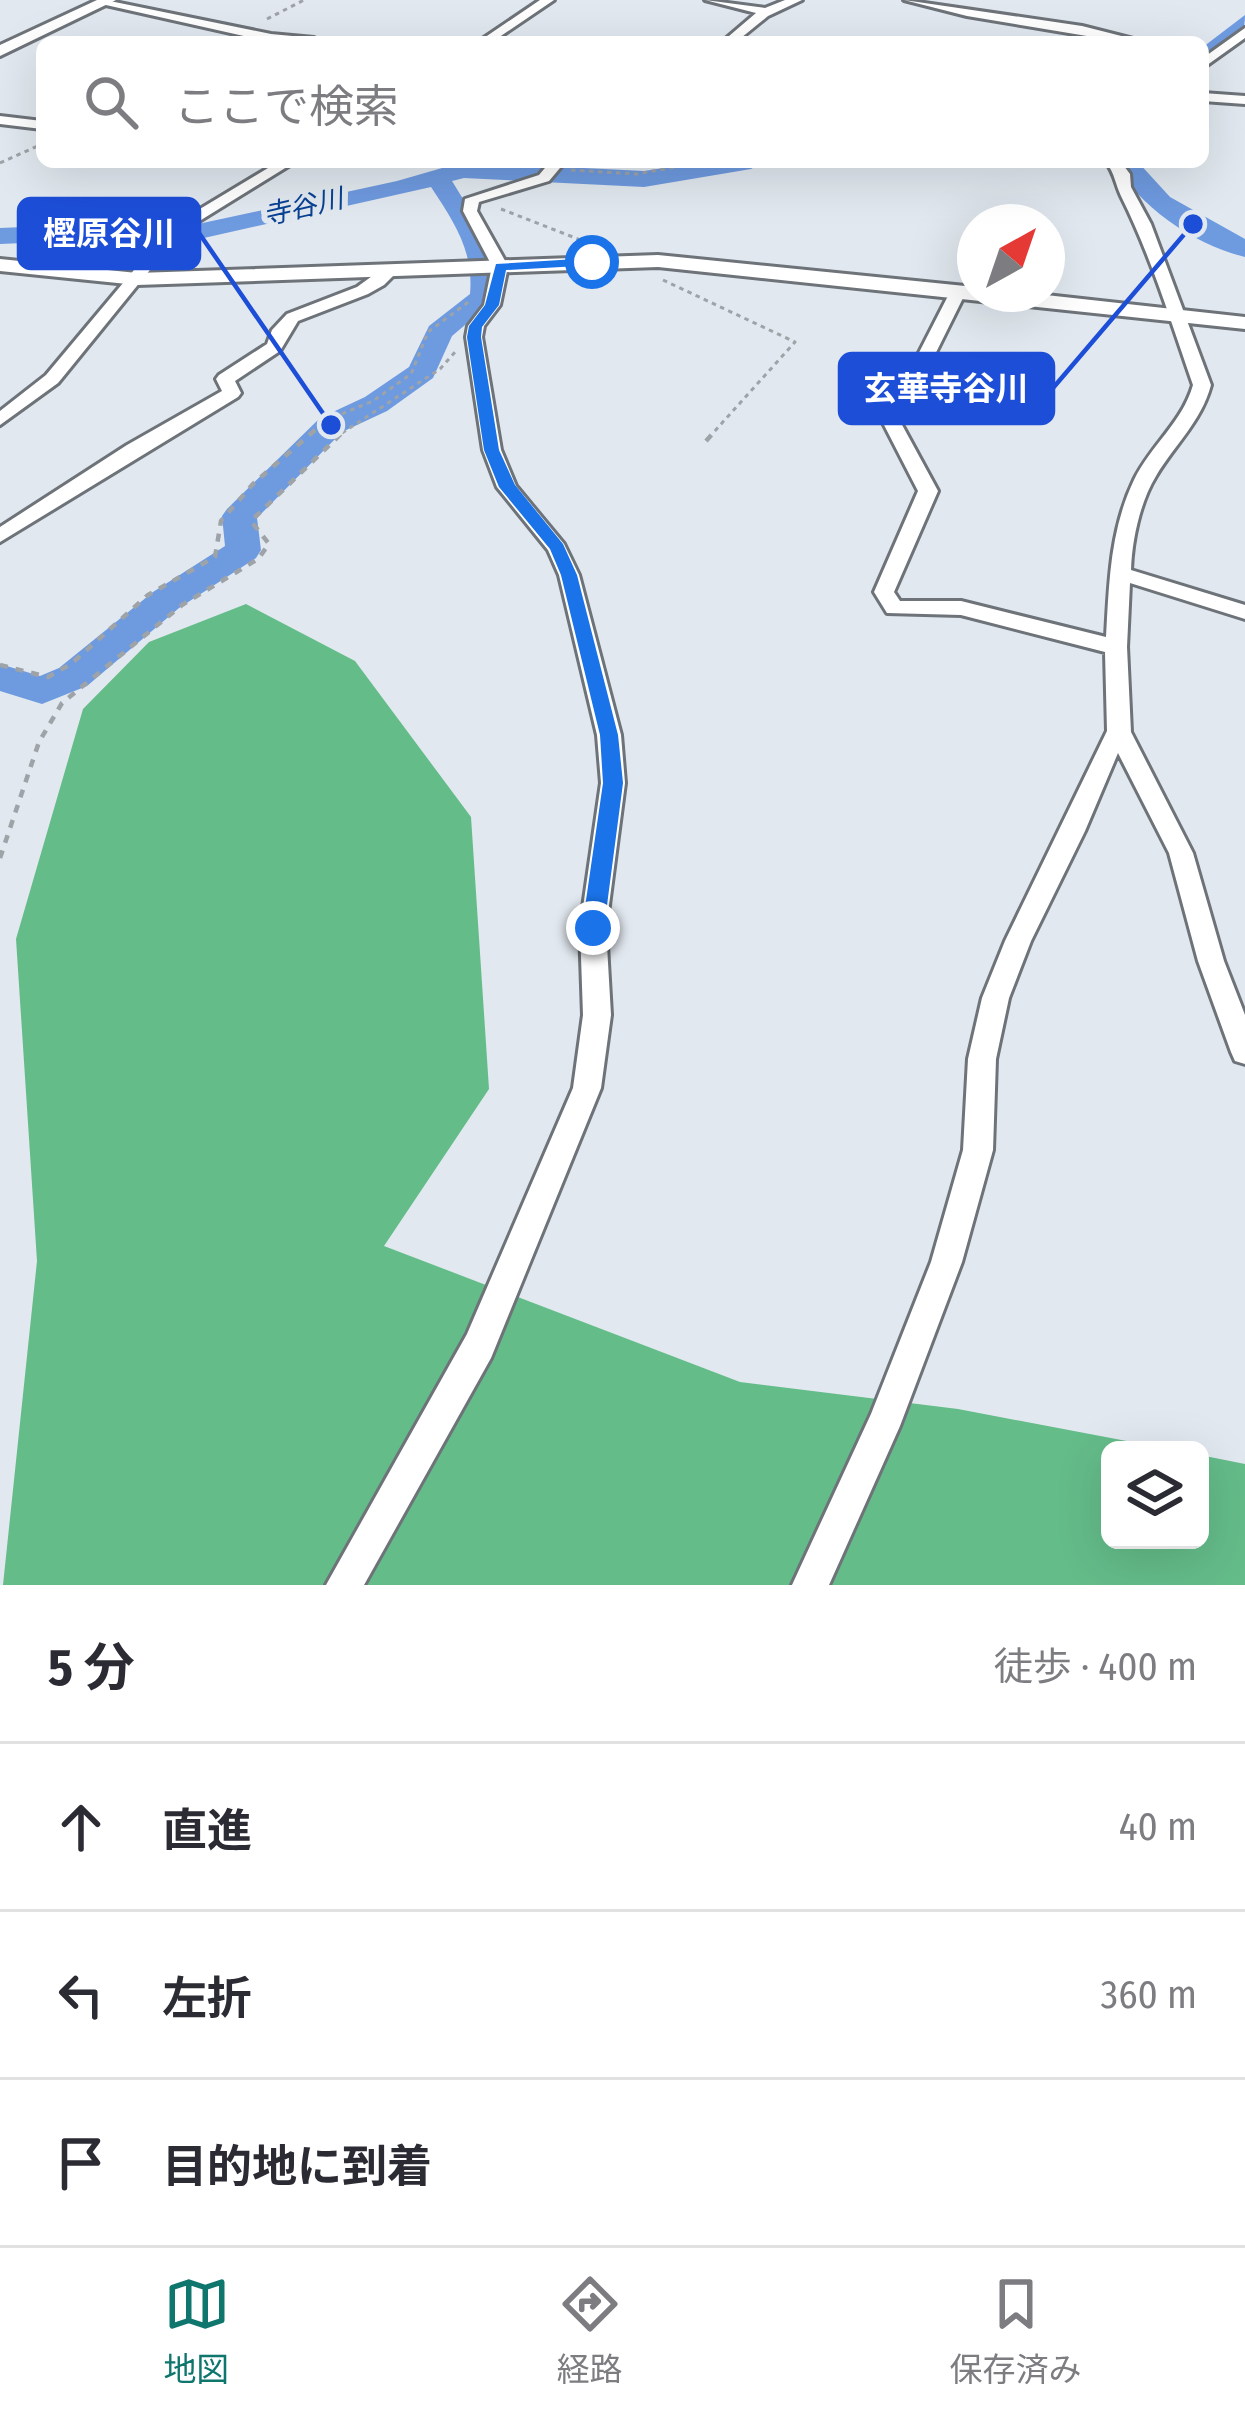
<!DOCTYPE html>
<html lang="ja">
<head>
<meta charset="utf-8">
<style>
	:root { --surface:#fff; --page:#f7f7f7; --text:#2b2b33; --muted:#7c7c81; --line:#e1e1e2; --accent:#0f766e }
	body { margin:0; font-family:"Fira Sans Condensed","Noto Sans JP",sans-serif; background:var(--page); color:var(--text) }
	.controls { position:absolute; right:36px; bottom:36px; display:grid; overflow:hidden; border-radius:18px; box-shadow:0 12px 48px #0002 }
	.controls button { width:108px; height:108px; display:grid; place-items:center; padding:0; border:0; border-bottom:3px solid var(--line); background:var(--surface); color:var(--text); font:60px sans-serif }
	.compass { position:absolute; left:957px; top:204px; width:108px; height:108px; border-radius:50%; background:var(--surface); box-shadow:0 12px 48px #0002; rotate:40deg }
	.stop { position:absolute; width:36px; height:36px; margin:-27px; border:9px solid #1a73e8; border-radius:50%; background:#fff }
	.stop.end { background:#1a73e8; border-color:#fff; box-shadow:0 3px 12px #0008 }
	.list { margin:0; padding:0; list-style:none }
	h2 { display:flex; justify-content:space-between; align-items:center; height:156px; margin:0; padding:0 48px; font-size:51px }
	h2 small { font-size:39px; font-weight:400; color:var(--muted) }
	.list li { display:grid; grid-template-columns:78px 1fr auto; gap:36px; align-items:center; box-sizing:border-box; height:168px; padding:0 48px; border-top:3px solid var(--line) }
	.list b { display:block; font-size:45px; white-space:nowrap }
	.list em { font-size:39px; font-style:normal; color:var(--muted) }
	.icon { flex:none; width:66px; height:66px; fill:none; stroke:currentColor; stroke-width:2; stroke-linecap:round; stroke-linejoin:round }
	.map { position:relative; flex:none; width:1245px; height:1585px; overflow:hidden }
	.search { position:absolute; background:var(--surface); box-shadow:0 12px 48px #0002; left:36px; right:36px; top:36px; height:132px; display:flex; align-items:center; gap:30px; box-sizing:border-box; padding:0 42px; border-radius:18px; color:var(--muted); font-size:45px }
	.sheet { height:660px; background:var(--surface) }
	nav { display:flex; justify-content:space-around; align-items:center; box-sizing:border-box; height:168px; border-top:3px solid var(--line); background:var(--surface); font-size:33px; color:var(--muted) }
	nav a { display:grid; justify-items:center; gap:6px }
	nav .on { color:var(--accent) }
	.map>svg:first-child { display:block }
	.forest { fill:#64bc89 }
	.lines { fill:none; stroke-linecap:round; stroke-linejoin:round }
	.river { fill:#6e9adf; fill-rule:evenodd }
	.minor-casing { stroke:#6d7379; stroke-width:6 }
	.tertiary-casing { stroke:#6d7379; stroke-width:6 }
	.path-far1 { stroke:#9ea3a8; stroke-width:3; stroke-dasharray:4.5 4.5; stroke-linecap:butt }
	.path { stroke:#9ea3a8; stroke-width:4.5; stroke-dasharray:8 8; stroke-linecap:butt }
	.minor { fill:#fff; fill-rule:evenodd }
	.tertiary { fill:#fff; fill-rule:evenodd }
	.route { fill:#1a73e8 }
	.labels { text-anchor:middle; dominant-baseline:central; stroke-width:12; stroke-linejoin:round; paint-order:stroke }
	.far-water-label { font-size:27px; font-style:italic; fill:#094293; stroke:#e1e8ef }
	.leader { fill:none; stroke:#1d4ed8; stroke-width:4.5 }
	.callout-dot { fill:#1d4ed8; stroke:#e1e8ef; stroke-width:4.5 }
	.callout { fill:#1d4ed8; stroke:#1d4ed8; stroke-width:4.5 }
	.callout-label { font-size:33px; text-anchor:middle; font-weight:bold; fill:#fff }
</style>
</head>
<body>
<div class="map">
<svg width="1245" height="1585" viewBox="0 0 1245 1585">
	<rect width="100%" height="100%" fill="#e1e8ef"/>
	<path class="forest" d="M 246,604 L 355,661 L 471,817 L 489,1089 L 384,1246 L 740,1382 L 958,1409 L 1174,1450 L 1110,1450 L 1110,1540 L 1200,1540 L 1200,1455 L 1245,1464 L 1245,1585 L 3,1585 L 37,1261 L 16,939 L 83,709 L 149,642 Z"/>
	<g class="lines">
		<path class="river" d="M 1245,15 C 1245,42 1229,54 1203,63 L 1203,47 Z
			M 463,162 L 644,171 L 704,162 L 763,162 L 751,169 L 644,187 L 464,178 L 452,181 L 493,248 L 498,297 L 452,336 L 433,378 L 387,411 L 342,432 L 257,518 L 261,550 L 256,558 L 179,608 L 87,686 L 42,704 L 0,691 L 0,664 L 40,676 L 59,668 L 153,592 L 225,546 L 222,516 L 227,509 L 320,418 L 365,397 L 409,367 L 429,326 L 470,294 C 474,251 454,222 431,187 L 124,256 L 48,242 L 0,244 L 0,228 L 48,226 L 124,240 L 397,181 Z
			M 1114,162 L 1138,162 L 1170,197 L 1245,239 L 1245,257 C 1195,245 1139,207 1114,162 Z"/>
		<g class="minor-casing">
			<path id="minor" d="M 105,0 L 271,34 L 314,38 L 320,42 L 271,42 L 97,3 Z
				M 540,0 L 554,0 L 492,42 L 478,42 Z
				M 705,0 L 765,8 L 785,0 L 802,0 L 768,16 L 736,42 L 722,42 L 756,13 Z
				M 904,0 L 1082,26 L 1145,42 L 1123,42 L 967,16 Z
				M 1245,28 L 1245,38 L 1203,68 L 1203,58 Z
				M 1203,93 L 1245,96 L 1245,104 L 1203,101 Z
				M 0,116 L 42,121 L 42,129 L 0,124 Z
				M 278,162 L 295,162 L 180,233 L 58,383 L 0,425 L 0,411 L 46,375 L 170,227 Z
				M 550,162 L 565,162 L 549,181 L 479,202 L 477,211 L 508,266 L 500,305 L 484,326 L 482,337 L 501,450 L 516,486 L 564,544 L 579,575 L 621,735 L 625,783 L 606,928 L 611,1015 L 601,1088 L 491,1358 L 364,1585 L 326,1585 L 467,1334 L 573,1088 L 583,1015 L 580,928 L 601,783 L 597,735 L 559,575 L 548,550 L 497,487 L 483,450 L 466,337 L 468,326 L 484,305 L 492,266 L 463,211 L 465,199 L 539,175 Z
				M 1106,162 L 1121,162 L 1130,174 L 1131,187 L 1151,224 L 1211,385 C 1201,422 1175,444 1156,476 C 1140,502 1132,540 1131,570 L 1245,605 L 1245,619 L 1130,583 L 1127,647 L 1131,732 L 1193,853 L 1224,961 L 1245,1015 L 1245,1064 L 1235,1061 L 1231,1052 L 1198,961 L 1169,853 L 1118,753 L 1085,831 L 1031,941 L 1009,998 L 996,1059 L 993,1150 L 962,1262 L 900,1426 L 829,1585 L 792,1585 L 871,1414 L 931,1262 L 963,1150 L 968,1059 L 982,998 L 1005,941 L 1107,731 L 1105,652 L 961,615 L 887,613 L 874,592 L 918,491 L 883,423 L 950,292 L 964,289 L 966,292 L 901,423 L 938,491 L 894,592 L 900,601 L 961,601 L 1106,637 C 1109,584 1110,530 1134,480 C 1151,445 1182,423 1193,385 C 1171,322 1151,256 1121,196 C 1115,183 1115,174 1106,162 Z
				M 386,266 L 400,269 L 384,285 L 368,294 L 298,321 L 280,351 L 235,381 L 241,393 L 238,397 L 0,542 L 0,527 L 127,445 L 222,391 L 216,379 L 219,375 L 267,344 L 272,330 L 287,314 L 357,287 Z"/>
		</g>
		<g class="tertiary-casing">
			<path id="tertiary" d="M 97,0 L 116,0 L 0,56 L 0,45 Z
				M 658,255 L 975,287 L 975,294 L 1037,294 L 1245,317 L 1245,329 L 658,267 L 137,285 L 0,271 L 0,259 L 137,273 Z"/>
		</g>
		<path class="path-far1" d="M 267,19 L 304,0
			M 0,163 L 42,144
			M 571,170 L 637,174 L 703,162
			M 501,209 L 596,246
			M 663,280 L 795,342 L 713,433
			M 312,433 L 327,420 L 373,401 L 411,374 L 428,332 L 471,300
			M 342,433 L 440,369 L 456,351"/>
		<path class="path" d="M 706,441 L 716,430
			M 0,665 L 48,677 L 71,664 L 148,595 L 215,557 L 221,521 L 253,484 L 315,430
			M 0,858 L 39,742 L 62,703 L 182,605 L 258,559 L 269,544 L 251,521 L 345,430"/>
		<use href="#minor" class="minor"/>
		<use href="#tertiary" class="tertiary"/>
	</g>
	<path class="route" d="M 592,258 L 597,265 L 506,270 L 499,305 L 482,327 L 481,337 L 499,450 L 515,485 L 563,544 L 577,575 L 618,735 L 623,783 L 604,928 L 593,936 L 582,928 L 603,783 L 600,735 L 561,575 L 550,549 L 499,487 L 484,450 L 467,337 L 469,326 L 485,305 L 496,264 Z"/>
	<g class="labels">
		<g class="far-water-label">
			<text transform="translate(303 207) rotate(-13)">寺谷川</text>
		</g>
	</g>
	<path class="leader" d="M331 425L199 233M1193 224L1053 388"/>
	<g class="callout-dot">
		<circle cx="331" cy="425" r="12"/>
		<circle cx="1193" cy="224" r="12"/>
	</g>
	<g class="callout">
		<rect x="19" y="199" width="180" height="69" rx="12"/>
		<rect x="840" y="354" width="213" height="69" rx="12"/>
	</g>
	<g class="callout-label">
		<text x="109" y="245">樫原谷川</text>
		<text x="946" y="400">玄華寺谷川</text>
	</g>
</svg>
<div class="controls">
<button><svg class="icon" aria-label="layers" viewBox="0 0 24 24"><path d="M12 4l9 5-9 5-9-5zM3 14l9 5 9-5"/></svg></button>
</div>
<svg class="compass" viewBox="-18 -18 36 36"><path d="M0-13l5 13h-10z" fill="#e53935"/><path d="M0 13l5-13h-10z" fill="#7c7c81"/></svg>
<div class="stop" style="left:592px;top:262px"></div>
<div class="stop end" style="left:593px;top:928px"></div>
<div class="search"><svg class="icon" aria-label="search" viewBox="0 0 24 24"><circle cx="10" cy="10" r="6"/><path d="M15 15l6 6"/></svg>ここで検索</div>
</div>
<section class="sheet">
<h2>5 分<small>徒歩 · 400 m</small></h2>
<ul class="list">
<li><svg class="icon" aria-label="ahead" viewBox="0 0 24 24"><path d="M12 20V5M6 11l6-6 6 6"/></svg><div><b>直進</b></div><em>40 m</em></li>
<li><svg class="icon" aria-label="left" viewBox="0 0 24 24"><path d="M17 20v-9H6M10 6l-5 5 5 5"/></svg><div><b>左折</b></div><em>360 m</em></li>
<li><svg class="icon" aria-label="arrive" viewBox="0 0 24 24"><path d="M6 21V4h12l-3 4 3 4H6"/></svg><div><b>目的地に到着</b></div></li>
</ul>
</section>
<nav>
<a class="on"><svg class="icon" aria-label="map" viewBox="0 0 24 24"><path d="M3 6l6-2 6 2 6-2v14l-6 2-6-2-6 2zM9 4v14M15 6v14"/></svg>地図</a>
<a><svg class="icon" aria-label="directions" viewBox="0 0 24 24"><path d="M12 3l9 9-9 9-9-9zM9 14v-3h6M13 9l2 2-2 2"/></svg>経路</a>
<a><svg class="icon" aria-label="saved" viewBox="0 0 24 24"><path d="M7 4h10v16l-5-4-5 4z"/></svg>保存済み</a>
</nav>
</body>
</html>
